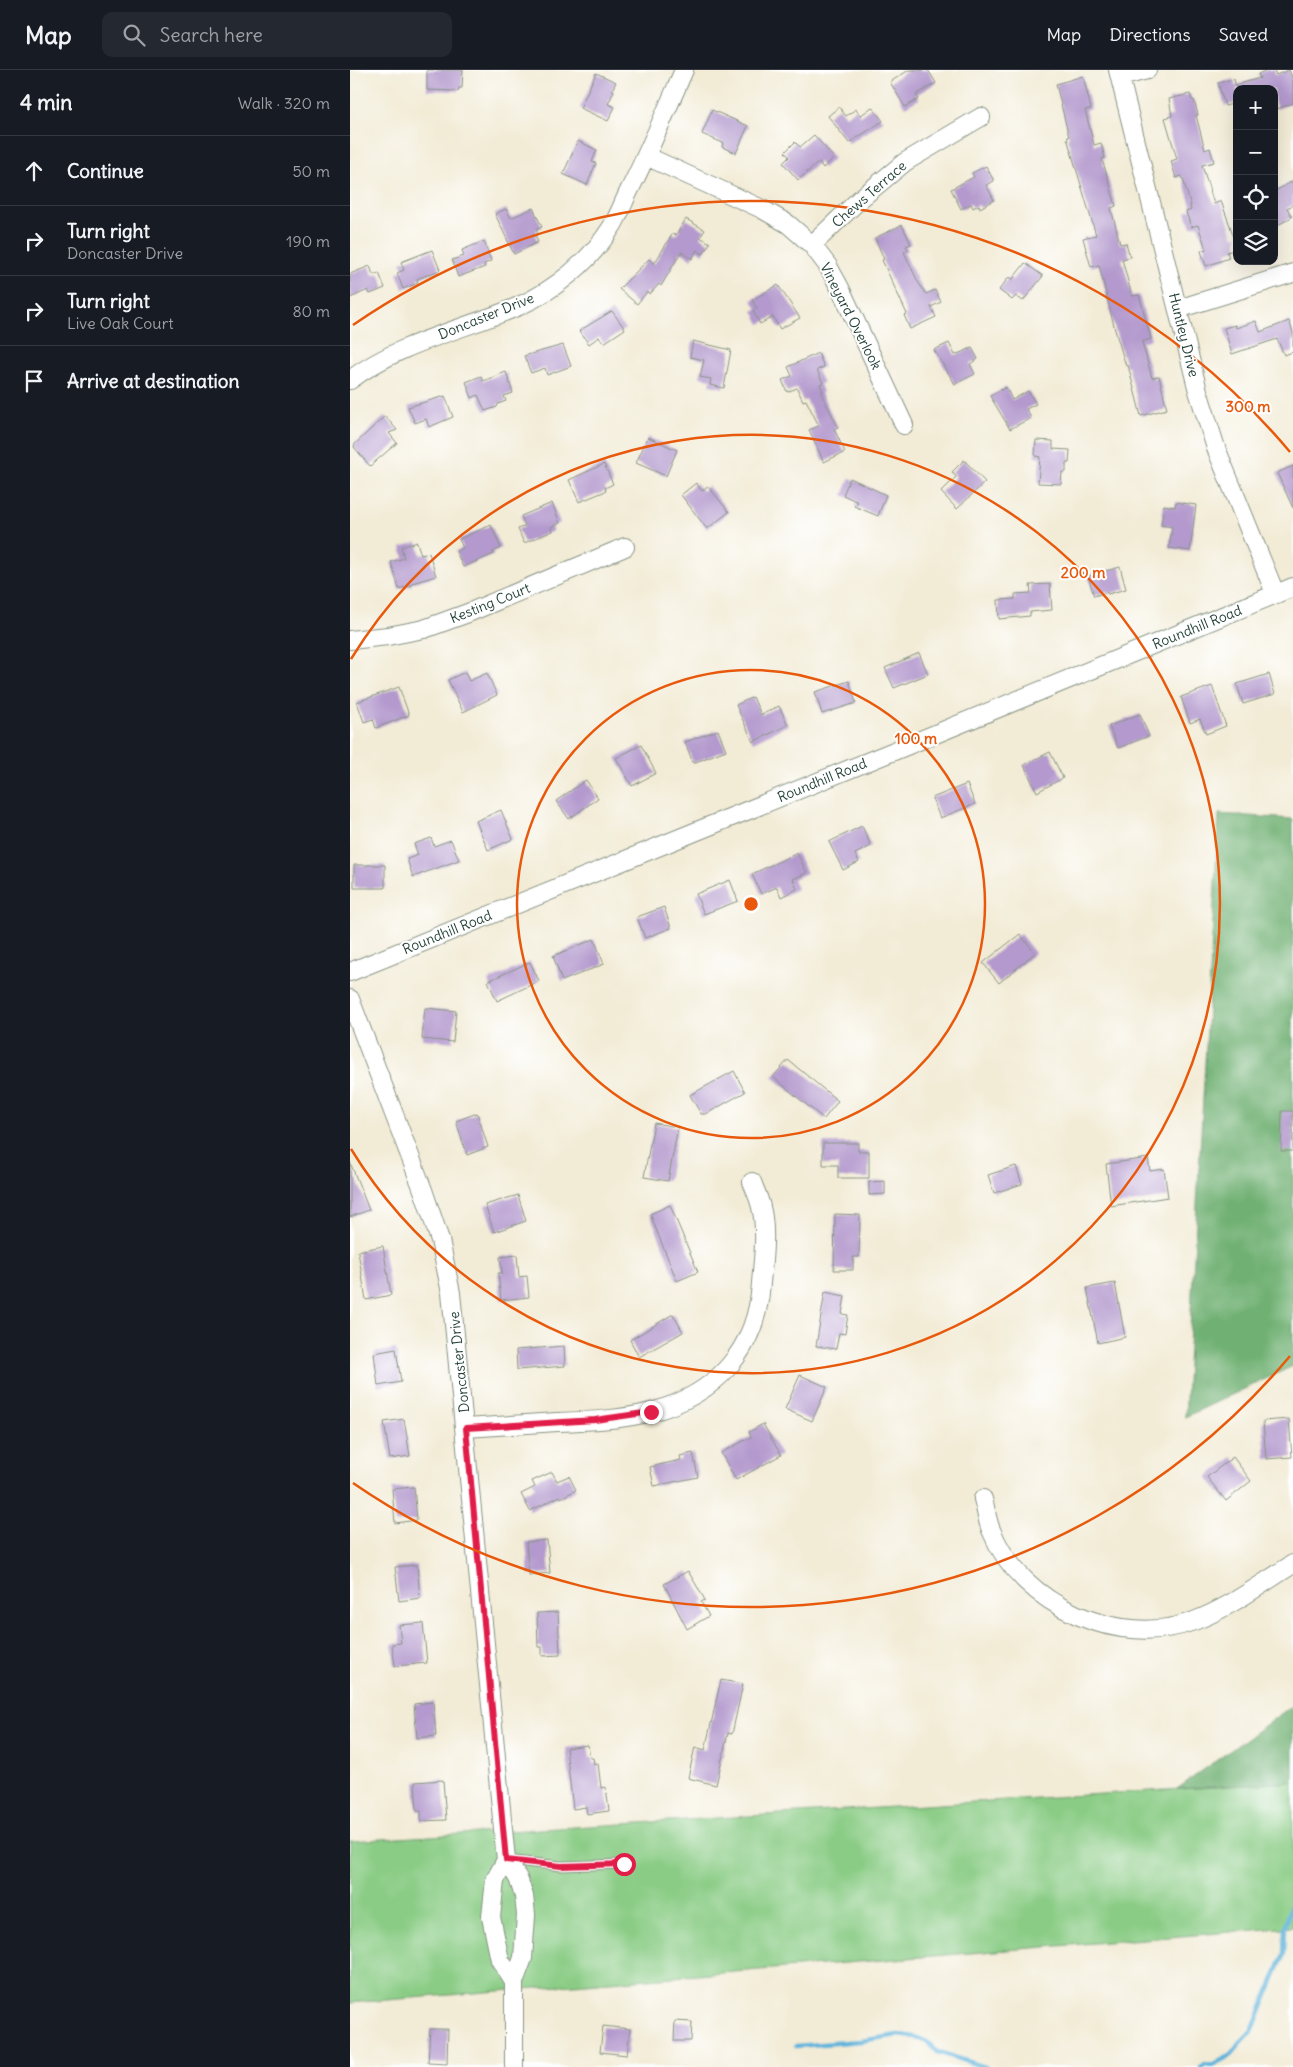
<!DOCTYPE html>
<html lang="en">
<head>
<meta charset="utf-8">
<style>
	:root { --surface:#171b24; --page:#242831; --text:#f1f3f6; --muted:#9ea1a6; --line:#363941 }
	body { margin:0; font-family:Delius,sans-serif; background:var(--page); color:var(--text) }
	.controls { position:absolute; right:15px; top:15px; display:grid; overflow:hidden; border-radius:10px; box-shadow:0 5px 20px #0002 }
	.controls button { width:45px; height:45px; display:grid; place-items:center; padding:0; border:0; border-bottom:1px solid var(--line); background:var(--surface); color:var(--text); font:25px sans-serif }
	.stop { position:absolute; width:15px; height:15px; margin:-11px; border:4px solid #e11d48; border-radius:50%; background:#fff }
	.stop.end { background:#e11d48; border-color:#fff; box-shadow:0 1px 5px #0008 }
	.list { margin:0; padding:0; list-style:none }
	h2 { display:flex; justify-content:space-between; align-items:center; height:65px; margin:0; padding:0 20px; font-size:21px }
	h2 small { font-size:16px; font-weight:400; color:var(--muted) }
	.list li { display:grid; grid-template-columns:32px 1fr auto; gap:15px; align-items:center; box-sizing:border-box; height:70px; padding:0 20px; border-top:1px solid var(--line) }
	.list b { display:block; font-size:19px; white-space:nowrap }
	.list p { margin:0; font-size:16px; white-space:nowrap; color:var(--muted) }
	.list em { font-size:16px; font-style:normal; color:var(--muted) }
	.icon { flex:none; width:28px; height:28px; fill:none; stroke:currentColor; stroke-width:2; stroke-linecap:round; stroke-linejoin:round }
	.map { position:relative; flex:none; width:943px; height:1997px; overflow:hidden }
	header { display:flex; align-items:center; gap:30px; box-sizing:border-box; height:70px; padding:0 25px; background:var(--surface); border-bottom:1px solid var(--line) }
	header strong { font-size:24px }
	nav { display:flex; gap:28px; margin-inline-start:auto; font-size:18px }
	.search { width:350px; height:45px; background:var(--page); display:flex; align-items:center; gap:12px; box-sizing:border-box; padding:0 18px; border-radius:10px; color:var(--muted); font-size:19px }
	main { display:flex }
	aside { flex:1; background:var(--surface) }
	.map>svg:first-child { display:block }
	.green { fill:#8acc85; stroke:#54845c }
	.forest { fill:#6fb072; stroke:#477653 }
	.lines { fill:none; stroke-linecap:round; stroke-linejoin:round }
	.stream { stroke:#5fb4db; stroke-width:4.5 }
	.building { fill:#b399cd }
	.service-casing { stroke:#889484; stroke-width:11 }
	.minor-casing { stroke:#889484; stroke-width:20 }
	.service { stroke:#fff; stroke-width:9 }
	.minor { stroke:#fff; stroke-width:18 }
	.route { stroke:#e11d48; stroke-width:6 }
	.ring { fill:none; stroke:#e8590c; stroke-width:2.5 }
	.labels { text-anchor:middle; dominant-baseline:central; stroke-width:4; stroke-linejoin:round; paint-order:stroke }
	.street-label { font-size:14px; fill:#1f3d34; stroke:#fff }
	.centre { fill:#e8590c; stroke:#fff; stroke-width:2.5 }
	.ring-label { font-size:15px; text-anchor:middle; font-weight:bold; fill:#e8590c; stroke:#fff; stroke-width:4; stroke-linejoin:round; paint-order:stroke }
</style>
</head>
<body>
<header>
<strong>Map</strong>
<div class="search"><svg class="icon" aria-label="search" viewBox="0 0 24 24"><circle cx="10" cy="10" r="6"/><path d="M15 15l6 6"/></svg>Search here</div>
<nav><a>Map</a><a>Directions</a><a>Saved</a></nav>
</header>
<main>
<aside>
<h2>4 min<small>Walk · 320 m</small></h2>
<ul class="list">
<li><svg class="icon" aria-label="ahead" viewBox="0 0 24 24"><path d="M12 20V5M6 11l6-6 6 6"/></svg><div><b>Continue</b></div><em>50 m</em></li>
<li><svg class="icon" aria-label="right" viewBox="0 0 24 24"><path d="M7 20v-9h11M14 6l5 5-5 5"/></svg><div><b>Turn right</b><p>Doncaster Drive</p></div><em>190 m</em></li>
<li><svg class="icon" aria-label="right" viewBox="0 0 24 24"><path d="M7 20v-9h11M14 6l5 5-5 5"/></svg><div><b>Turn right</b><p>Live Oak Court</p></div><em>80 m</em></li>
<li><svg class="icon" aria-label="arrive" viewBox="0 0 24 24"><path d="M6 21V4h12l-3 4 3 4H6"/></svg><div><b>Arrive at destination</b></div></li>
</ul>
</aside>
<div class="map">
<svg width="943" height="1997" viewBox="0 0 943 1997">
	<rect width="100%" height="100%" fill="#fff"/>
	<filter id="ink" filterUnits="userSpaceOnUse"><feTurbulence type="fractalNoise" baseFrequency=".02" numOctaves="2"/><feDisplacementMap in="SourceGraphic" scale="10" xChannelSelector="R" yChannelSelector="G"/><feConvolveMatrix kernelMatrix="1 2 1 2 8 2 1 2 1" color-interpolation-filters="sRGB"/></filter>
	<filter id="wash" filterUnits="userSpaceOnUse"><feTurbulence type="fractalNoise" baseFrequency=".0096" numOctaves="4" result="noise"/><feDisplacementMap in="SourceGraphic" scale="20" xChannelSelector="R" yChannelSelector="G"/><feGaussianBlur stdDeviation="1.12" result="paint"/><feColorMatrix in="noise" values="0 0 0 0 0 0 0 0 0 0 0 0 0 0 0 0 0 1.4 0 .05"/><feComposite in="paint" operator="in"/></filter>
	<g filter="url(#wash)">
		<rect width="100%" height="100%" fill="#f2ebd5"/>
		<path class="green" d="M 943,1712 L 943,1857 L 0,1933 L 0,1771 Z"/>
		<path class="forest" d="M 869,744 L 943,749 L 943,1296 L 835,1347 Z
			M 943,1635 L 943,1712 L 827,1719 Z"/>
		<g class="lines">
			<path class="stream" d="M 446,1976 L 511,1971 L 548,1965 L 565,1967 L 577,1972 L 588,1982 L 635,1997
				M 851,1997 L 855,1994 L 862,1995 L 878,1987 L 903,1959 L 934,1884 L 935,1858 L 943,1829"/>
		</g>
		<g id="blocks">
			<path class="building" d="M 77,0 L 113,0 L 112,18 L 109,18 L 108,21 L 77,20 Z
				M 559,0 L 578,0 L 586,13 L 566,25 L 569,29 L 555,37 L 540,12 Z
				M 917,0 L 924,0 L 926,5 L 939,0 L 943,10 L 943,33 L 927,39 L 924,31 L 924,19 L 887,19 L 887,33 L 875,36 L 868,13 L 884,9 L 886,18 L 886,15 L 910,8 L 908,4 Z
				M 246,3 L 266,12 L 262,20 L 264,21 L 258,34 L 265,37 L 258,51 L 230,38 Z
				M 733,6 L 741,39 L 735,40 L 744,75 L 751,73 L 755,88 L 752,89 L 766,136 L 761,138 L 770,174 L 776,173 L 780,187 L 772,189 L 782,226 L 789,225 L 801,269 L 792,272 L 802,308 L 809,306 L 817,339 L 791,346 L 778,295 L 776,296 L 765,260 L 749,195 L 741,197 L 733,168 L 746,165 L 717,68 L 719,67 L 706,14 Z
				M 840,24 L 842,30 L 844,30 L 848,45 L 846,45 L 855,80 L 860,78 L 864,92 L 852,95 L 864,134 L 871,131 L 884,167 L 887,166 L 887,179 L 877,182 L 879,188 L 856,196 L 851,181 L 856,179 L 848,155 L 841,157 L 836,142 L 841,140 L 840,136 L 841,136 L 832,106 L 826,108 L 821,91 L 827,89 L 815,48 L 822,46 L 819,29 Z
				M 489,37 L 496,46 L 506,39 L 510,46 L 522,37 L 533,51 L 499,73 L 478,46 Z
				M 362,40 L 398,56 L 386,83 L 372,77 L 373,73 L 352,64 Z
				M 464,65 L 484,88 L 473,98 L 469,92 L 448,110 L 433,93 L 439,87 L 435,82 L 445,72 L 450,77 Z
				M 228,71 L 247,80 L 242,92 L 246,93 L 237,115 L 213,104 Z
				M 636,96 L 644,111 L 636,115 L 644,130 L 630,138 L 629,135 L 623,138 L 621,134 L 611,139 L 601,119 L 624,107 L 622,103 Z
				M 943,111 L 943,135 L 937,138 L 942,147 L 928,155 L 924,148 L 924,116 L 927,120 Z
				M 183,138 L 192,157 L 186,160 L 188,164 L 185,165 L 188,172 L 164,184 L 145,144 L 156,139 L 161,148 Z
				M 336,149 L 355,160 L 350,167 L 360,173 L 353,184 L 347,180 L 342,189 L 331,182 L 311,216 L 309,214 L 300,224 L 297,222 L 287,234 L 269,219 L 299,189 L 304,194 L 323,163 L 326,165 Z
				M 552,155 L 561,174 L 556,176 L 558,180 L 554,182 L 568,212 L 576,224 L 585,220 L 591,232 L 581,237 L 586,247 L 560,259 L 554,245 L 557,244 L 532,190 L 534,189 L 525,168 Z
				M 134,171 L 141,191 L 134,194 L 135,197 L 108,207 L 102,190 L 114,186 L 112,180 Z
				M 82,180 L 90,200 L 67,209 L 68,213 L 53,219 L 47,203 L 54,200 L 51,192 Z
				M 675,193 L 693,206 L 673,231 L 666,226 L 662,230 L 649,220 L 659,207 L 662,210 Z
				M 20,196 L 23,205 L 29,203 L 35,218 L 20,224 L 18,220 L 0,228 L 0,204 Z
				M 428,215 L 450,248 L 430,259 L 423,247 L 410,254 L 403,241 L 407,239 L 402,230 Z
				M 262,241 L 275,259 L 254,273 L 249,267 L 239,274 L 229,261 Z
				M 906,251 L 910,262 L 939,251 L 943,262 L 943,282 L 934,285 L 927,269 L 882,284 L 874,258 L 885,255 L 886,258 Z
				M 343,271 L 381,280 L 374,318 L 360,315 L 361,309 L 350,307 L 354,290 L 340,287 Z
				M 599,273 L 605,285 L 622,278 L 628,289 L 620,294 L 625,304 L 605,314 L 584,280 Z
				M 213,275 L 221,296 L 197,305 L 195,298 L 181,303 L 174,286 Z
				M 468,283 L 474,297 L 467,300 L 473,313 L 470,314 L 473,322 L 471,323 L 488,357 L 484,359 L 495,382 L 474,392 L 459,360 L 469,356 L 456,330 L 453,331 L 447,318 L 437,322 L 432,310 L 442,306 L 438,297 Z
				M 156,302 L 163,323 L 154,326 L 156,331 L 148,334 L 147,337 L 135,341 L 128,325 L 122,328 L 116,312 L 131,306 L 133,311 Z
				M 656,317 L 662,330 L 678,321 L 686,334 L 676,339 L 681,348 L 660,359 L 640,326 Z
				M 95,326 L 103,347 L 79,357 L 76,349 L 65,353 L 58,337 Z
				M 35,346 L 47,360 L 39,363 L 47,373 L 20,396 L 4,377 L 5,374 Z
				M 298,367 L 327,380 L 316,406 L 286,393 Z
				M 686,370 L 703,371 L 703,379 L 720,380 L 719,393 L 716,393 L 716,402 L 712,402 L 711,414 L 688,413 L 690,387 L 685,386 Z
				M 614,390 L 635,412 L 607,439 L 591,422 L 606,407 L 602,402 Z
				M 254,394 L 263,414 L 255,418 L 256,421 L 229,432 L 219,410 Z
				M 943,396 L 943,438 L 927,403 Z
				M 500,408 L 536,425 L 528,446 L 504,436 L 508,432 L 493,425 Z
				M 346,413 L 352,421 L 358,416 L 379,442 L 357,459 L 331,425 Z
				M 826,432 L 846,435 L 840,481 L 819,478 L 822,457 L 811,455 L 814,435 L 825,437 Z
				M 202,433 L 210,453 L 201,457 L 203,461 L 174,473 L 168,459 L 175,456 L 171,446 Z
				M 141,455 L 151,478 L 143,482 L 144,484 L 113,497 L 106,481 L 113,478 L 109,469 Z
				M 67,472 L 71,485 L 79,483 L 86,506 L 62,513 L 62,515 L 49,519 L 41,492 L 54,488 L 51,477 Z
				M 770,497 L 776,519 L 758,524 L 757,522 L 744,526 L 738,506 Z
				M 700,514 L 702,540 L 680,542 L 680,546 L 649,549 L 648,530 L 665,529 L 665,524 L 681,523 L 680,515 Z
				M 569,583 L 578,604 L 544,618 L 535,598 Z
				M 115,602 L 119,611 L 137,603 L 147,625 L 113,642 L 98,610 Z
				M 919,604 L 925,624 L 893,634 L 887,614 Z
				M 499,611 L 506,633 L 472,644 L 465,622 Z
				M 862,616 L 876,656 L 856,664 L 850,649 L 840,653 L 831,627 Z
				M 49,617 L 59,645 L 26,658 L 23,649 L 14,652 L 7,632 Z
				M 403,627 L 411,645 L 429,636 L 438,655 L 403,672 L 386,635 Z
				M 790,644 L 799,666 L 768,678 L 759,656 Z
				M 368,660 L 376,680 L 343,693 L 335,672 Z
				M 291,675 L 306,703 L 282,716 L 266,688 Z
				M 700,682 L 713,708 L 687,722 L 674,695 Z
				M 236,710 L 248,728 L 219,749 L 206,731 Z
				M 617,714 L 625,734 L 590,748 L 582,728 Z
				M 151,740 L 163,769 L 138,780 L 126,751 Z
				M 512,756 L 521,776 L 505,784 L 509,792 L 493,800 L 479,772 Z
				M 81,768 L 84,776 L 101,770 L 109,790 L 63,807 L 57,789 L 68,785 L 64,774 Z
				M 447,783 L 457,803 L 443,809 L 447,819 L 431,827 L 427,817 L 411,824 L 402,804 Z
				M 4,795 L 35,795 L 35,818 L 4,818 Z
				M 380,810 L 388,831 L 354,844 L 346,824 Z
				M 314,837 L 321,858 L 295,868 L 287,847 Z
				M 670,864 L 685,883 L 649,913 L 633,893 Z
				M 244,869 L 254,894 L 212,911 L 203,886 Z
				M 180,892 L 189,911 L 147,931 L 138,911 Z
				M 75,938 L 106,941 L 103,972 L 72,969 Z
				M 438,990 L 488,1031 L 474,1049 L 423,1007 Z
				M 384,1001 L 395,1022 L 356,1044 L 351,1044 L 340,1025 Z
				M 932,1041 L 943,1041 L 943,1081 L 931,1081 Z
				M 127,1043 L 138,1077 L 117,1085 L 106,1051 Z
				M 304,1053 L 328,1057 L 318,1111 L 294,1107 Z
				M 473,1073 L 508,1073 L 508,1081 L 519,1081 L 519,1108 L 488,1108 L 488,1095 L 473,1095 Z
				M 798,1088 L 800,1101 L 814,1099 L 818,1127 L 761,1136 L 756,1094 Z
				M 0,1092 L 19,1140 L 0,1147 Z
				M 666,1096 L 672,1114 L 644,1123 L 638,1105 Z
				M 535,1111 L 535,1124 L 519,1125 L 519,1112 Z
				M 168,1125 L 176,1151 L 144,1162 L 135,1135 Z
				M 320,1135 L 348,1202 L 327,1211 L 300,1144 Z
				M 485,1144 L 510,1145 L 509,1187 L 503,1187 L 503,1200 L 484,1200 Z
				M 33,1176 L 41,1225 L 16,1230 L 8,1181 Z
				M 167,1185 L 169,1207 L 177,1206 L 179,1227 L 151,1230 L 148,1203 L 152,1203 L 150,1187 Z
				M 765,1213 L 775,1267 L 748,1273 L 737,1218 Z
				M 475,1222 L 495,1226 L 492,1244 L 498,1245 L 495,1264 L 489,1263 L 486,1279 L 466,1276 Z
				M 323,1244 L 333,1262 L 289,1287 L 280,1270 Z
				M 214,1276 L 215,1296 L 167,1300 L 166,1280 Z
				M 46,1279 L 51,1312 L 28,1316 L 24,1283 Z
				M 450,1305 L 477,1317 L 462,1351 L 435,1339 Z
				M 54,1349 L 60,1386 L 40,1389 L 34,1352 Z
				M 939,1349 L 942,1387 L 916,1389 L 913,1351 Z
				M 413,1354 L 431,1385 L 386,1410 L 371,1383 L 401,1367 L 399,1362 Z
				M 343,1383 L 348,1407 L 304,1416 L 300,1397 L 331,1390 L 330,1386 Z
				M 883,1387 L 901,1411 L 876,1431 L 857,1407 Z
				M 202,1402 L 207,1411 L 219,1406 L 226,1420 L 211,1428 L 210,1426 L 180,1441 L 171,1424 L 185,1417 L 182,1411 Z
				M 64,1417 L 67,1450 L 45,1453 L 42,1419 Z
				M 197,1470 L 200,1503 L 179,1505 L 176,1472 Z
				M 67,1495 L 70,1528 L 49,1531 L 45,1497 Z
				M 338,1501 L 355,1530 L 351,1532 L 359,1546 L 337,1559 L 314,1514 Z
				M 208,1542 L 210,1585 L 192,1586 L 192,1577 L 188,1577 L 187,1543 Z
				M 73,1553 L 77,1593 L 45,1596 L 42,1574 L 51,1573 L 49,1555 Z
				M 371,1610 L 393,1614 L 382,1664 L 378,1663 L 366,1715 L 338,1708 L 345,1677 L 355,1680 Z
				M 83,1632 L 86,1666 L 67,1668 L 64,1634 Z
				M 238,1675 L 240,1688 L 243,1688 L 244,1694 L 248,1693 L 251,1718 L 256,1717 L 259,1741 L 237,1744 L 236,1737 L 223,1739 L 216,1678 Z
				M 93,1710 L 96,1750 L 71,1751 L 71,1741 L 67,1741 L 65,1712 Z
				M 325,1951 L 342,1952 L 341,1971 L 324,1971 Z
				M 253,1956 L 280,1959 L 277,1985 L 250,1982 Z
				M 80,1959 L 98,1959 L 97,1994 L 78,1993 Z"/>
		</g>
	</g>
	<g filter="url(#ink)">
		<use href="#blocks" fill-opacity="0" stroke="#889484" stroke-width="1"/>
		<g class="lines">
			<g class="service-casing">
				<path id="service" d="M 156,1790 L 211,1796 L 274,1794"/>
			</g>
			<g class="minor-casing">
				<path id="minor" d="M 768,0 L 848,321 L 866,378 L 925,523
					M 770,7 L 797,0
					M 296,86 L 412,139 L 438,154 L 462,175 L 478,196 L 490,218 L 554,355
					M 462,175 L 510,129 L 555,92 L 631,47
					M 828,239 L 943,203
					M 0,310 C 50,272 113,260 169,236 C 205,220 240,191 261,158 C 269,146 274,130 281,117 C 300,79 317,39 334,0
					M 0,570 L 38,566 L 74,559 L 118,543 L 275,477
					M 0,902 L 544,681 L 943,517
					M 0,929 L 73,1120 L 90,1170 L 101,1223 L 156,1790 L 168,1808 L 174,1826 L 176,1845 L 173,1888 L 164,1912 L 164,1997
					M 116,1358 C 146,1356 176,1354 207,1352 C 238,1351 271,1350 301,1342 C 366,1325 407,1280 411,1213 C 413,1188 417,1161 411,1137 C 409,1128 405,1120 402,1112
					M 633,1429 C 636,1439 637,1452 642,1462 C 672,1536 770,1579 844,1551 C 879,1538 911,1514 943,1494
					M 156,1790 L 145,1810 L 141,1847 L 150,1890 L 164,1912"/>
			</g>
			<use href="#service" class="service"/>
			<use href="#minor" class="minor"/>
		</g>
	</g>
	<g class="lines" filter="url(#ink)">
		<path class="route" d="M 274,1794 L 211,1796 L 156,1790 L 116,1358 L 245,1350 L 301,1342"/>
	</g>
	<g class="ring">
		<circle cx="401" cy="834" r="234"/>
		<path d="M1 589A469 469 0 1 1 1 1079"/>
		<path d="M940 1286A703 703 0 0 1 3 1413M3 255A703 703 0 0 1 940 382"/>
	</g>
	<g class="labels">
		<g class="street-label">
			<text transform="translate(519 124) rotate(-41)">Chews Terrace</text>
			<text transform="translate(136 246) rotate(-22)">Doncaster Drive</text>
			<text transform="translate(501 246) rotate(63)">Vineyard Overlook</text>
			<text transform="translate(834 265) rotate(76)">Huntley Drive</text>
			<text transform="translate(140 533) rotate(-22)">Kesting Court</text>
			<text transform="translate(847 557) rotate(-22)">Roundhill Road</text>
			<text transform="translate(472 710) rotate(-22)">Roundhill Road</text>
			<text transform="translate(97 862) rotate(-22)">Roundhill Road</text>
			<text transform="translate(109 1292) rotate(-96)">Doncaster Drive</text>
		</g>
	</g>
	<circle cx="401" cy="834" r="8" class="centre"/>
	<g class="ring-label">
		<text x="898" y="342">300 m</text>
		<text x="733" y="508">200 m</text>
		<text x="566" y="674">100 m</text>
	</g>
</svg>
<div class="controls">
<button>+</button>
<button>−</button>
<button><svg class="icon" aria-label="locate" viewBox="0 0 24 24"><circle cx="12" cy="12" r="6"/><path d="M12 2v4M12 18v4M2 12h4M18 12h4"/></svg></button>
<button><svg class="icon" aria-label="layers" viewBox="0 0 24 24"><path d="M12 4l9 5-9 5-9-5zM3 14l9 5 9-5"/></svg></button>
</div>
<div class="stop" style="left:274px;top:1794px"></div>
<div class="stop end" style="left:301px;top:1342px"></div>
</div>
</main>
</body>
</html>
